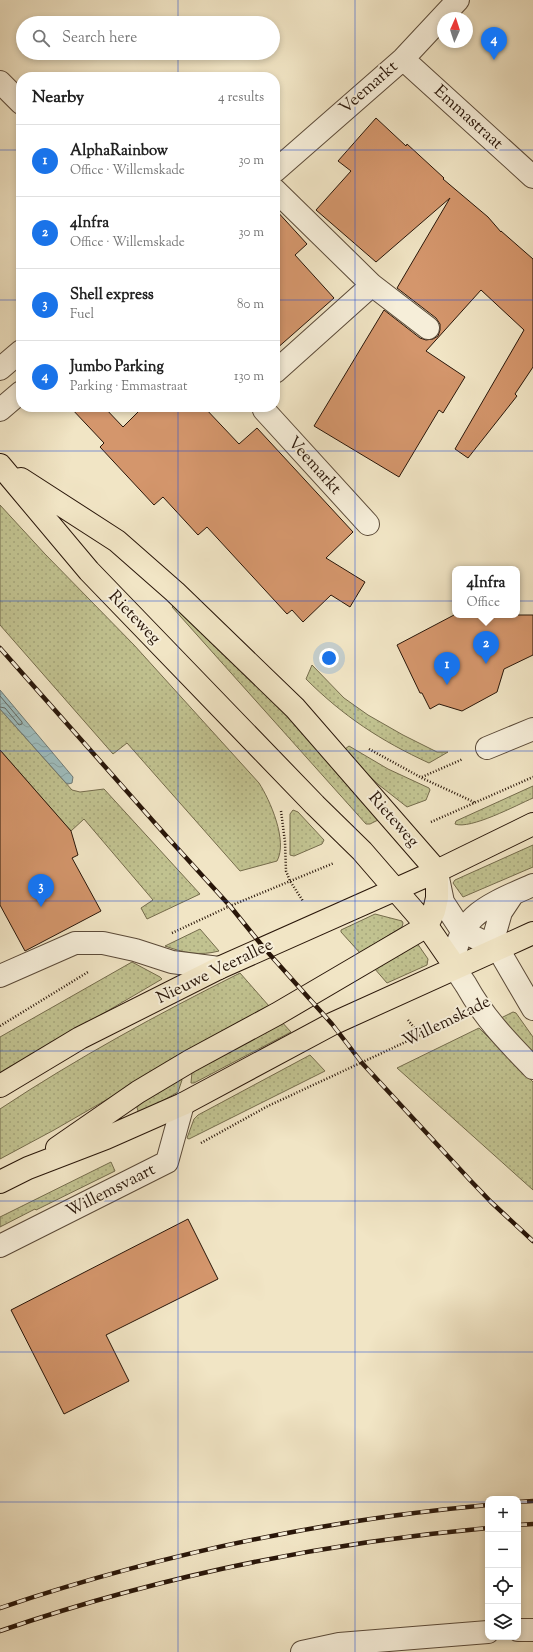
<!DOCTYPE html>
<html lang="en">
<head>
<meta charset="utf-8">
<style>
	:root { --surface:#fff; --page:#f6f6f6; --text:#222; --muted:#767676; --line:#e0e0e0; --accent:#1a73e8 }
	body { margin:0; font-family:"Sorts Mill Goudy",serif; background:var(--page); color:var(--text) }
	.controls { position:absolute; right:12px; bottom:12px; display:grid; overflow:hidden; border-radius:8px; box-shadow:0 2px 6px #0003 }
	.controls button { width:36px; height:36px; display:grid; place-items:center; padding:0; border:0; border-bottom:1px solid var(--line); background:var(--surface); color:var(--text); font:20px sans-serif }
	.compass { position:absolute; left:437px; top:12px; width:36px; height:36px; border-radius:50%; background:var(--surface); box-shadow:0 2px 6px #0003; rotate:3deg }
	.you { position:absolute; left:329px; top:658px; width:14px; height:14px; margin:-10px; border:3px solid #fff; border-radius:50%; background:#1a73e8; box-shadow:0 0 0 6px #1a73e833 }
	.badge { display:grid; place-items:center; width:26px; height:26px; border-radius:50%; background:var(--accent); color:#fff; font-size:13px; font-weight:700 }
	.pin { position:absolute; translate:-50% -33px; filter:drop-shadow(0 1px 2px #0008) }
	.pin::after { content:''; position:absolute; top:21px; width:14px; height:12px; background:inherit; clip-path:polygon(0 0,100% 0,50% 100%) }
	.popup { position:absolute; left:452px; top:566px; width:68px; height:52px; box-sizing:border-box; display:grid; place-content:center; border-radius:8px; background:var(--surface); filter:drop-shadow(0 1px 3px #0005); font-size:13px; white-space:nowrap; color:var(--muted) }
	.popup b { font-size:15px; color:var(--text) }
	.popup::after { content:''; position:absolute; left:50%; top:100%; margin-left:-8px; border:8px solid transparent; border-top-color:var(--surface) }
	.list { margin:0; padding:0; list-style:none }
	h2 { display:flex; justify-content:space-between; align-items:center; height:52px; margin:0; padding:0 16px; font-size:17px }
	h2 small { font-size:13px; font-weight:400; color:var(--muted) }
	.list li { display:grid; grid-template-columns:26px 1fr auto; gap:12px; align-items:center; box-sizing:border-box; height:72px; padding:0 16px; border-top:1px solid var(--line) }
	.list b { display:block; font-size:15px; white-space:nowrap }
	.list p { margin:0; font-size:13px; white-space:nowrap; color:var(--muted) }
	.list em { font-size:13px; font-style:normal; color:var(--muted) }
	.icon { flex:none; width:22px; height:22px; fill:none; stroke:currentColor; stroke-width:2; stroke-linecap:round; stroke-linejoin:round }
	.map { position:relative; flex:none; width:533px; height:1652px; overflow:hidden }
	.search { position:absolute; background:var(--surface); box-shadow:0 2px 6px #0003; left:16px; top:16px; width:264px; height:44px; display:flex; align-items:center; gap:10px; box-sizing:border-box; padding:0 14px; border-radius:22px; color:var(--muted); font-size:15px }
	.panel { position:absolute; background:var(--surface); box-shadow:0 2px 6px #0003; left:16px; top:72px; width:264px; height:340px; border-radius:16px }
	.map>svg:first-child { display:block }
	.grass { fill:url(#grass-dots); stroke:#756c4c }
	.water { fill:url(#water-waves); stroke:#6f7a76 }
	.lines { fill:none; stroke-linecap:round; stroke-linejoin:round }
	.shore { stroke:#646a64; stroke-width:1 }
	.building { fill:#d4966c; stroke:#291609 }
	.minor-casing { stroke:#5b4a38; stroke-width:24 }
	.major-casing { stroke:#291609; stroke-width:24 }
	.path { stroke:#291609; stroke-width:2.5; stroke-dasharray:1 2; stroke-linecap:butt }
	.minor { stroke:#f6eed9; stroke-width:22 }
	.major { stroke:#f1e5c5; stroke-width:22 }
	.rail-casing { stroke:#291609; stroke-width:4.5 }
	.rail { stroke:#f6eed9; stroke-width:3; stroke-dasharray:9; stroke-linecap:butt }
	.grid { fill:none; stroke:#1d4ed8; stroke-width:1; stroke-opacity:0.55 }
	.labels { text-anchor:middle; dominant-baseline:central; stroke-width:4; stroke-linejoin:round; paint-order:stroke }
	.street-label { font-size:17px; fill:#291609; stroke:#f6eed9 }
</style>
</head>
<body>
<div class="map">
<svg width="533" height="1652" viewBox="0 0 533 1652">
	<defs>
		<pattern id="grass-dots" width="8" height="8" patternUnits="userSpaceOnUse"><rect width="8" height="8" fill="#c1c290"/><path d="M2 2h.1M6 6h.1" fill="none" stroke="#a6a67b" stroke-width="1.8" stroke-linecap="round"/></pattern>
		<pattern id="water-waves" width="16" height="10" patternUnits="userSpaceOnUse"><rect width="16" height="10" fill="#9ebdbe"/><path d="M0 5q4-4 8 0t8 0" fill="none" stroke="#88a2a2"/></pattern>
	</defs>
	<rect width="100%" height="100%" fill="#f1e5c5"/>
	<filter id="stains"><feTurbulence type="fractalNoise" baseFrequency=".005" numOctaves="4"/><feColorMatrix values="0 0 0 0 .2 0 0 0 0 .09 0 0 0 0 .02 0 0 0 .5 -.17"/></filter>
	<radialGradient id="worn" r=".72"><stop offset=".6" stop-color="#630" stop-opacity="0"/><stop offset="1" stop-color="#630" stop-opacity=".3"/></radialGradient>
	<path class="grass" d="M 0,505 L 45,554 L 134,645 L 259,783 C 270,800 288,841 277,861 L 240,871 L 127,743 L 113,754 L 0,625 Z
		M 178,602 L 263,687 L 379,819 L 378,820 L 370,824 L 366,824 L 172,607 Z
		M 312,665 L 344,698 L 368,715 L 403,735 L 437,752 L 448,752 L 429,763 C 381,741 343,716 306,679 Z
		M 0,709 L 72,790 L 80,792 L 104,789 L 200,894 L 147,919 L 141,908 L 153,900 L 84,819 L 71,831 L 0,750 Z
		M 349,746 L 388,769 L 429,788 L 430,790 L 426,800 L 407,807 L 379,785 L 346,755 L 345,749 Z
		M 533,786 L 533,798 C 517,805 470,830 455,824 L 456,821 Z
		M 293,810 L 298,812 L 324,840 L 322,844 L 294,856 L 290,855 L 290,814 Z
		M 533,845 L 533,867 L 463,897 L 453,883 L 455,880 Z
		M 375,914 L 402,921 L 403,923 L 402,927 L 360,953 L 341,932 L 341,930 Z
		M 200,929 L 219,951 C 200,956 184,953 165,946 Z
		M 417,943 L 428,959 L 427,965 L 387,983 L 374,968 Z
		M 132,962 L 160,977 L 162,979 L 0,1074 L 0,1037 Z
		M 240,973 L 269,1006 L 54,1130 L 0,1159 L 0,1109 C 77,1058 158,1014 240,973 Z
		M 513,1012 L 516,1013 L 533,1037 L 533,1059 L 501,1018 Z
		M 280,1020 L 291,1032 L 194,1083 L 191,1083 L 192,1072 Z
		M 479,1028 L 533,1082 L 533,1190 L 397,1068 Z
		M 310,1055 L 325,1071 L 189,1139 L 187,1138 L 194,1119 L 198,1115 Z
		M 181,1078 L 182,1080 L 178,1092 L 143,1112 L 138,1111 L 136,1104 Z
		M 111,1162 L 115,1171 L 36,1210 L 35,1209 L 0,1227 L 0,1217 Z"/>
	<path class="water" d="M 0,690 L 73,777 L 72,783 L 68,784 L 66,783 L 0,709 Z"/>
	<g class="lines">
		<path class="shore" d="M 0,696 L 22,722 L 22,724 L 19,725 L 5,708 L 0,707"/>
	</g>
	<path class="building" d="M 376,118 L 406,146 L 407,144 L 444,178 L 443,179 L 488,217 L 501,232 L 501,231 L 533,259 L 533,367 L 515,394 L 517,396 L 468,458 L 455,449 L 524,330 L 481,290 L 426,351 L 465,377 L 443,413 L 439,410 L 399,477 L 314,426 L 384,310 L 420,338 L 426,340 L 433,339 L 438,336 L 440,330 L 440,324 L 436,318 L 397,288 L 450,198 L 376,262 L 316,210 L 351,171 L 338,161 Z
		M 275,209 L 307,244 L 295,255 L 334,298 L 275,350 Z
		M 70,407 L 104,407 L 123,427 L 143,407 L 204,407 L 239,444 L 257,428 L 353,532 L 326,558 L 365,582 L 350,607 L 331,595 L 303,622 L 292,610 L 287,614 L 207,527 L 198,535 L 163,497 L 154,505 L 100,447 L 104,443 Z
		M 454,615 L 533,615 L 533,655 L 504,669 L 497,692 L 462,711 L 439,704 L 430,709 L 422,693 L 420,693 L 397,645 Z
		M 0,750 L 71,831 L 78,855 L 72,858 L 101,911 L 25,951 L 0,905 Z
		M 188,1219 L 218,1279 L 106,1335 L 129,1381 L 64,1414 L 11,1310 Z"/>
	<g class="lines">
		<g class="minor-casing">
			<path id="minor" d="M 403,59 L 533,177
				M 0,82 L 21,103
				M 275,171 L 403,59 L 458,0
				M 275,190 L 372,285 L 428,328
				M 0,369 L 21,351
				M 275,372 L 372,285
				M 263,407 L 264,410 L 368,524
				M 0,410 L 21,392
				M 487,748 L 533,729
				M 438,878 L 443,902 L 462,931 L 498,949 L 533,1009
				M 533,885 C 515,893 489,903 474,917 C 461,929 453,948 456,967 C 457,973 463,980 466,985 C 485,1019 507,1041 533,1068
				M 498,949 L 495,933 L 501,912 L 513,894
				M 0,976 L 75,943 L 103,943 L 135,950 L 172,962 L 219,968
				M 0,1246 L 167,1162 L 183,1104
				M 518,1630 L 533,1630
				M 302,1652 L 339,1644 L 488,1632"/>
		</g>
		<g class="major-casing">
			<path id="major" d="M 0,465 L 89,571 L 315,805 L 362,851 L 427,926 L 456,968
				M 21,479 L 117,541 L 175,592 L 295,708 L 437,871 L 437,898 L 434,911 L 427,926
				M 0,1086 L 80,1038 L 219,968 L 437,871 L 533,824
				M 57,1148 L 138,1092 L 190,1061 L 277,1014 L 427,926
				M 0,1182 L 28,1168 L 106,1138 L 183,1104 L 332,1024 L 533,933"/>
		</g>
		<path class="path" d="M 369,749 L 422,778 L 476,803
			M 422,777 L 463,759
			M 281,811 L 285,842 L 286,871 L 290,881 L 303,901
			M 431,822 L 533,777
			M 172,933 L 230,906 L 334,863
			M 408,1020 L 420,1035
			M 0,1026 L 88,972
			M 201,1143 L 268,1106 L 455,1019"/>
		<use href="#minor" class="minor"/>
		<use href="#major" class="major"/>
		<g class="rail-casing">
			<path id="rail" d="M 0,648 L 169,839 L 230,906 L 264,948 L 332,1024 L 362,1063 L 469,1179 L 491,1202 L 533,1241
				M 518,1502 L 533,1501
				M 518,1525 L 533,1524
				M 0,1608 C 158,1555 322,1520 488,1505
				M 0,1631 C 157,1577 323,1543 488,1528"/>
		</g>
		<use href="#rail" class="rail"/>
	</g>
	<path class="grid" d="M 178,0 L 178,23M 355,0 L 355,1652M 178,53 L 178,77M 0,150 L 21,150M 275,150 L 533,150M 0,300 L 21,300M 275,300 L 533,300M 178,407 L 178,1652M 0,451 L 533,451M 0,601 L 533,601M 0,751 L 533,751M 0,901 L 533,901M 0,1051 L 533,1051M 0,1201 L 533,1201M 0,1352 L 533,1352M 0,1502 L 488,1502M 518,1502 L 533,1502"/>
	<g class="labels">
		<g class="street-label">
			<text transform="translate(369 88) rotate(-41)">Veemarkt</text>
			<text transform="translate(468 118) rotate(42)">Emmastraat</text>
			<text transform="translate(314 466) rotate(48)">Veemarkt</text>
			<text transform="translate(134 618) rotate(46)">Rieteweg</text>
			<text transform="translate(393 820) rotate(49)">Rieteweg</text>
			<text transform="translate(215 972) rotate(-26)">Nieuwe Veerallee</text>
			<text transform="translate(447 1022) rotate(-26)">Willemskade</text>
			<text transform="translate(111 1191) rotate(-27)">Willemsvaart</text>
		</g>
	</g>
	<rect width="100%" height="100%" filter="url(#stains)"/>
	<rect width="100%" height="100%" fill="url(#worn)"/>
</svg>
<div class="controls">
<button>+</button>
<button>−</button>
<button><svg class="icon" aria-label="locate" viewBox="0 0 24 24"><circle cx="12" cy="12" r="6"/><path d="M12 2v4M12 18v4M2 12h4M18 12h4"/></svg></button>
<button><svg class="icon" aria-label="layers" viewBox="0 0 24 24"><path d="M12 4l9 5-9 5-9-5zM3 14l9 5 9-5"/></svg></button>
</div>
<svg class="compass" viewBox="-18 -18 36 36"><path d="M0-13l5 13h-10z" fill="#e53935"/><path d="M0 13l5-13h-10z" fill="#767676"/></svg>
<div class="you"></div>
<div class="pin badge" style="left:447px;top:685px">1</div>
<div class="pin badge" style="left:486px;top:664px">2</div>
<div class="popup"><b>4Infra</b>Office</div>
<div class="pin badge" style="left:41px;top:907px">3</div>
<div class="pin badge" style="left:494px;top:60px">4</div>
<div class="search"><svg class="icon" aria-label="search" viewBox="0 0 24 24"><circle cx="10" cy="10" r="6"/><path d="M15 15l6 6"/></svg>Search here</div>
<section class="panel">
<h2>Nearby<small>4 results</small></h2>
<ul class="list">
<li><span class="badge">1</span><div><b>AlphaRainbow</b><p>Office · Willemskade</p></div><em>30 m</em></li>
<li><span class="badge">2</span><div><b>4Infra</b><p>Office · Willemskade</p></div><em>30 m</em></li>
<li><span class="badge">3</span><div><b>Shell express</b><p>Fuel</p></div><em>80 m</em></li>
<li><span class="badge">4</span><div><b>Jumbo Parking</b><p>Parking · Emmastraat</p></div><em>130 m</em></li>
</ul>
</section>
</div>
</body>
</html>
